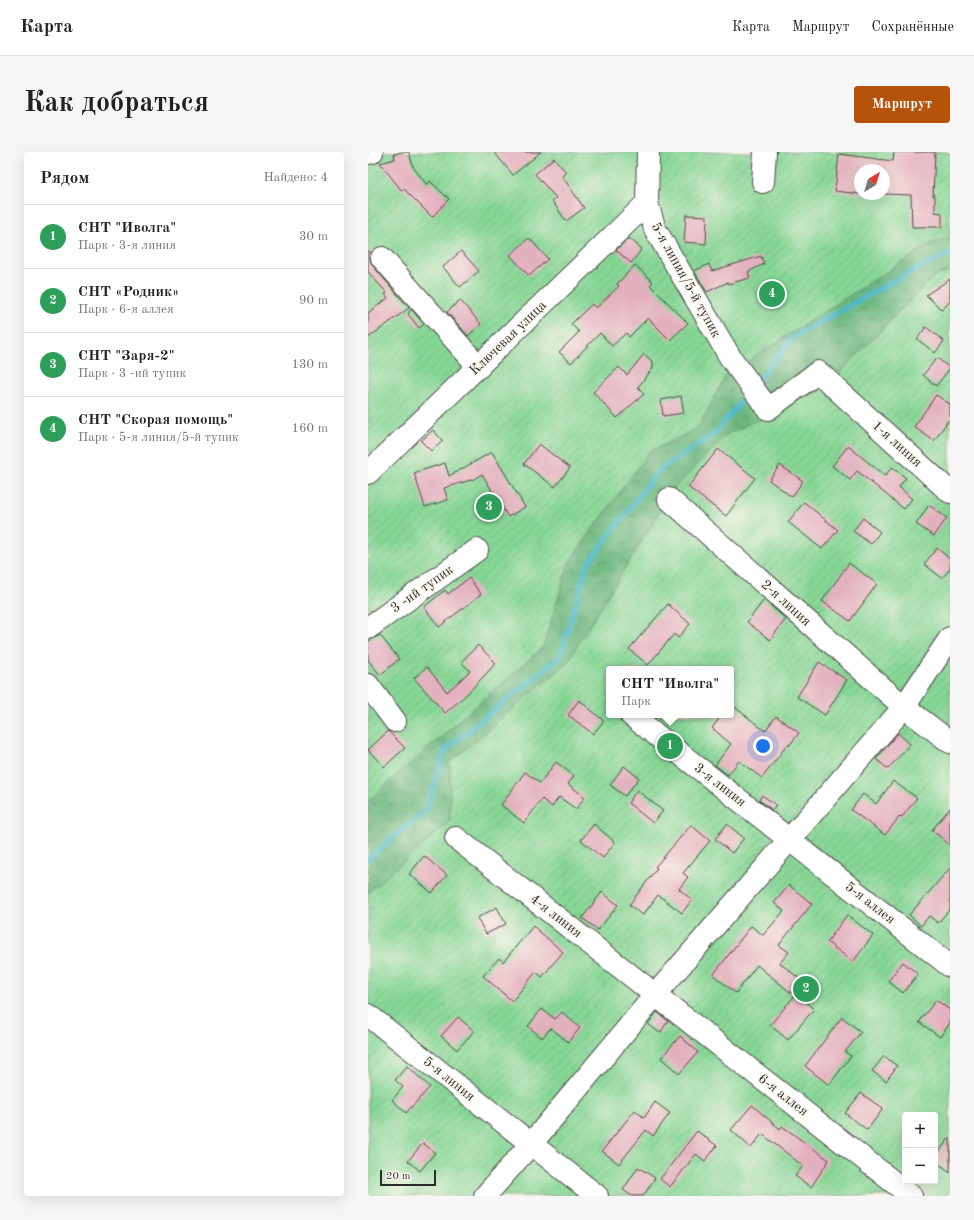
<!DOCTYPE html>
<html lang="ru">
<head>
<meta charset="utf-8">
<style>
	:root { --surface:#fff; --page:#f6f6f6; --text:#222; --muted:#767676; --line:#e0e0e0; --accent:#b45309 }
	body { margin:0; font-family:"Old Standard TT",serif; background:var(--page); color:var(--text) }
	.controls { position:absolute; right:12px; bottom:12px; display:grid; overflow:hidden; border-radius:4px; box-shadow:0 4px 16px #0002 }
	.controls button { width:36px; height:36px; display:grid; place-items:center; padding:0; border:0; border-bottom:1px solid var(--line); background:var(--surface); color:var(--text); font:20px sans-serif }
	.compass { position:absolute; left:486px; top:12px; width:36px; height:36px; border-radius:50%; background:var(--surface); box-shadow:0 4px 16px #0002; rotate:38deg }
	.scale { position:absolute; left:12px; bottom:10px; width:56px; box-sizing:border-box; padding-left:4px; border:2px solid #2b2b2b; border-top:0; font-size:11px; line-height:14px; white-space:nowrap; color:#2b2b2b; -webkit-text-stroke:3px #fbf7ec; paint-order:stroke }
	.you { position:absolute; left:395px; top:594px; width:14px; height:14px; margin:-10px; border:3px solid #fff; border-radius:50%; background:#1a73e8; box-shadow:0 0 0 6px #1a73e833 }
	.badge { display:grid; place-items:center; width:26px; height:26px; border-radius:50%; background:var(--accent); color:#fff; font-size:13px; font-weight:700 }
	.pin { position:absolute; translate:-50% -50%; border:2px solid #fff; box-shadow:0 1px 4px #0006 }
	.popup { position:absolute; left:238px; top:514px; width:128px; height:52px; box-sizing:border-box; display:grid; place-content:center; border-radius:4px; background:var(--surface); filter:drop-shadow(0 1px 3px #0005); font-size:13px; white-space:nowrap; color:var(--muted) }
	.popup b { font-size:15px; color:var(--text) }
	.popup::after { content:''; position:absolute; left:50%; top:100%; margin-left:-8px; border:8px solid transparent; border-top-color:var(--surface) }
	.list { margin:0; padding:0; list-style:none }
	h2 { display:flex; justify-content:space-between; align-items:center; height:52px; margin:0; padding:0 16px; font-size:17px }
	h2 small { font-size:13px; font-weight:400; color:var(--muted) }
	.list li { display:grid; grid-template-columns:26px 1fr auto; gap:12px; align-items:center; box-sizing:border-box; height:64px; padding:0 16px; border-top:1px solid var(--line) }
	.list b { display:block; font-size:15px; white-space:nowrap }
	.list p { margin:0; font-size:13px; white-space:nowrap; color:var(--muted) }
	.list em { font-size:13px; font-style:normal; color:var(--muted) }
	.map { position:relative; flex:none; width:582px; height:1044px; overflow:hidden; border-radius:4px }
	header { display:flex; align-items:center; gap:24px; box-sizing:border-box; height:56px; padding:0 20px; background:var(--surface); border-bottom:1px solid var(--line) }
	header strong { font-size:19px }
	nav { display:flex; gap:22px; margin-inline-start:auto; font-size:14px }
	.intro { display:flex; align-items:center; justify-content:space-between; box-sizing:border-box; height:96px; padding:0 24px }
	h1 { margin:0; font-size:28px }
	.button { padding:10px 18px; border-radius:4px; background:var(--accent); color:#fff; font-size:14px; font-weight:700 }
	main { display:flex; gap:24px; padding:0 24px }
	aside { flex:1; background:var(--surface); border-radius:4px; box-shadow:0 4px 16px #0002 }
	.map>svg:first-child { display:block }
	.forest { fill:url(#forest-crowns); stroke:#4c7155 }
	.garden { fill:url(#garden-furrows); stroke:#588060; fill-rule:evenodd }
	.lines { fill:none; stroke-linecap:round; stroke-linejoin:round }
	.stream { stroke:#4dbac7; stroke-width:5.5 }
	.building { fill:#e3b0be }
	.minor-casing { stroke:#494844; stroke-width:24 }
	.minor { stroke:#fff; stroke-width:22 }
	.labels { text-anchor:middle; dominant-baseline:central; stroke-width:3; stroke-linejoin:round; paint-order:stroke }
	.street-label { font-size:14px; fill:#2b2b2b; stroke:#fbf7ec }
</style>
</head>
<body>
<header>
<strong>Карта</strong>
<nav><a>Карта</a><a>Маршрут</a><a>Сохранённые</a></nav>
</header>
<div class="intro"><h1>Как добраться</h1><a class="button">Маршрут</a></div>
<main>
<aside>
<h2>Рядом<small>Найдено: 4</small></h2>
<ul class="list">
<li><span class="badge" style="background:#2e9e5b">1</span><div><b>СНТ &quot;Иволга&quot;</b><p>Парк · 3-я линия</p></div><em>30 m</em></li>
<li><span class="badge" style="background:#2e9e5b">2</span><div><b>СНТ «Родник»</b><p>Парк · 6-я аллея</p></div><em>90 m</em></li>
<li><span class="badge" style="background:#2e9e5b">3</span><div><b>СНТ &quot;Заря-2&quot;</b><p>Парк · 3 -ий тупик</p></div><em>130 m</em></li>
<li><span class="badge" style="background:#2e9e5b">4</span><div><b>СНТ &quot;Скорая помощь&quot;</b><p>Парк · 5-я линия/5-й тупик</p></div><em>160 m</em></li>
</ul>
</aside>
<div class="map">
<svg width="582" height="1044" viewBox="0 0 582 1044">
	<defs>
		<pattern id="forest-crowns" width="20" height="18" patternUnits="userSpaceOnUse"><rect width="20" height="18" fill="#6cb77f"/><path d="M2 6a3 3 0 1 1 6 0M12 15a3 3 0 1 1 6 0" fill="none" stroke="#599568"/></pattern>
		<pattern id="garden-furrows" width="10" height="10" patternUnits="userSpaceOnUse"><rect width="10" height="10" fill="#86d696"/><path d="M-1 1l2-2M0 10L10 0M9 11l2-2" fill="none" stroke="#74b881"/></pattern>
	</defs>
	<rect width="100%" height="100%" fill="#fbf7ec"/>
	<filter id="ink" filterUnits="userSpaceOnUse"><feTurbulence type="fractalNoise" baseFrequency=".025" numOctaves="2"/><feDisplacementMap in="SourceGraphic" scale="8" xChannelSelector="R" yChannelSelector="G"/><feConvolveMatrix kernelMatrix="1 2 1 2 8 2 1 2 1" color-interpolation-filters="sRGB"/></filter>
	<filter id="wash" filterUnits="userSpaceOnUse"><feTurbulence type="fractalNoise" baseFrequency=".012" numOctaves="4" result="noise"/><feDisplacementMap in="SourceGraphic" scale="16" xChannelSelector="R" yChannelSelector="G"/><feGaussianBlur stdDeviation="0.9" result="paint"/><feColorMatrix in="noise" values="0 0 0 0 0 0 0 0 0 0 0 0 0 0 0 0 0 1.4 0 .05"/><feComposite in="paint" operator="in"/></filter>
	<g filter="url(#wash)">
		<rect width="100%" height="100%" fill="#f5e9d2"/>
		<path class="forest" d="M 582,85 L 582,119 L 564,126 L 467,226 L 306,336 L 198,512 L 82,610 L 82,669 L 0,741 L 0,649 L 175,495 L 201,410 L 281,300 L 330,276 L 357,225 L 369,216 L 562,92 Z"/>
		<path class="garden" d="M 0,0 L 582,0 L 582,85 L 562,92 L 369,216 L 357,225 L 330,276 L 281,300 L 201,410 L 175,495 L 0,649 ZM 492,18 L 516,18 L 516,42 L 492,42 Z
			M 582,119 L 582,1044 L 0,1044 L 0,741 L 82,669 L 82,610 L 198,512 L 306,337 L 360,282 L 444,242 L 467,226 L 564,126 ZM 241,517 L 363,517 L 363,563 L 241,563 ZM 537,963 L 567,963 L 567,1029 L 537,1029 Z"/>
		<g class="lines">
			<path class="stream" d="M 387,232 L 424,186 L 542,120 L 582,102
				M 0,707 L 59,657 L 77,598 L 192,505 L 219,413 L 290,319 L 346,282 L 382,239"/>
		</g>
		<g id="blocks">
			<path class="building" d="M 34,0 L 41,0 L 45,15 L 59,33 L 62,29 L 81,47 L 64,65 L 36,37 L 34,39 L 12,11 L 27,7 L 26,2 Z
				M 126,0 L 173,0 L 145,23 Z
				M 526,0 L 567,0 L 565,44 L 567,44 L 567,60 L 574,61 L 574,75 L 544,75 L 543,43 L 516,42 L 516,18 L 492,18 L 492,42 L 500,43 L 467,39 L 471,2 L 525,9 Z
				M 186,6 L 198,20 L 194,24 L 216,56 L 198,69 L 184,49 L 188,46 L 167,22 Z
				M 318,63 L 339,64 L 338,92 L 316,90 Z
				M 161,86 L 180,107 L 161,124 L 142,103 Z
				M 261,86 L 274,97 L 263,111 L 248,98 Z
				M 0,98 L 3,101 L 2,108 L 5,114 L 41,156 L 0,186 L 0,161 L 20,146 L 17,142 L 19,141 L 0,120 Z
				M 93,99 L 111,119 L 92,135 L 75,115 Z
				M 393,104 L 396,112 L 380,120 L 382,126 L 360,132 L 360,130 L 339,140 L 326,119 L 341,112 L 344,119 Z
				M 267,113 L 285,130 L 282,133 L 320,171 L 302,188 L 280,166 L 261,185 L 258,181 L 244,194 L 232,181 L 203,211 L 191,200 L 211,180 L 203,172 L 224,152 L 228,156 L 251,134 L 249,132 Z
				M 582,127 L 582,149 L 574,158 L 558,143 Z
				M 92,148 L 113,172 L 100,184 L 79,160 Z
				M 43,157 L 56,172 L 51,176 L 40,162 Z
				M 558,175 L 576,189 L 567,201 L 549,187 Z
				M 276,202 L 285,210 L 285,216 L 270,235 L 276,242 L 249,266 L 225,240 L 251,215 L 259,223 Z
				M 569,206 L 582,216 L 568,234 L 555,223 Z
				M 568,243 L 582,252 L 582,266 L 566,289 L 546,275 Z
				M 313,244 L 316,261 L 295,264 L 293,248 Z
				M 65,278 L 75,289 L 63,299 L 53,289 Z
				M 171,292 L 202,316 L 187,335 L 156,312 Z
				M 480,294 L 517,324 L 524,315 L 538,326 L 531,335 L 544,347 L 536,357 L 489,319 L 482,328 L 464,314 Z
				M 350,297 L 387,326 L 358,364 L 320,335 Z
				M 124,300 L 157,355 L 140,365 L 114,322 L 106,327 L 76,336 L 80,348 L 57,355 L 46,321 L 77,311 L 81,324 Z
				M 412,313 L 435,329 L 424,345 L 401,328 Z
				M 436,350 L 470,378 L 454,397 L 420,370 Z
				M 561,353 L 579,366 L 566,384 L 548,372 Z
				M 495,366 L 512,380 L 503,392 L 485,379 Z
				M 569,396 L 582,407 L 582,417 L 574,426 L 556,412 Z
				M 481,411 L 509,432 L 482,469 L 454,449 Z
				M 101,426 L 113,442 L 71,475 L 56,455 L 77,438 L 80,442 Z
				M 396,448 L 418,467 L 402,488 L 379,470 Z
				M 300,452 L 322,472 L 310,486 L 306,482 L 280,513 L 261,497 Z
				M 12,483 L 31,507 L 12,523 L 0,508 L 0,489 Z
				M 110,493 L 128,511 L 99,542 L 77,561 L 46,526 L 59,515 L 79,540 L 102,519 L 93,510 Z
				M 451,510 L 479,528 L 457,563 L 429,545 Z
				M 211,548 L 236,569 L 225,582 L 200,563 Z
				M 363,552 L 397,579 L 408,564 L 431,581 L 421,594 L 420,592 L 394,626 L 371,609 L 360,623 L 347,613 L 363,592 L 344,576 L 354,563 L 363,563 Z
				M 20,579 L 37,596 L 16,615 L 0,598 Z
				M 530,581 L 542,592 L 520,617 L 508,607 Z
				M 188,610 L 206,624 L 200,632 L 217,645 L 208,657 L 191,645 L 184,655 L 174,647 L 156,671 L 133,653 L 157,620 L 172,631 Z
				M 256,614 L 271,626 L 257,644 L 242,633 Z
				M 525,629 L 549,646 L 534,665 L 532,664 L 517,683 L 483,658 L 495,642 L 508,652 Z
				M 269,638 L 295,659 L 285,671 L 260,651 Z
				M 394,643 L 408,653 L 404,658 L 391,648 Z
				M 582,656 L 582,693 L 564,678 Z
				M 226,672 L 247,690 L 235,706 L 213,688 Z
				M 359,672 L 376,686 L 364,701 L 347,687 Z
				M 323,673 L 342,689 L 315,721 L 320,725 L 311,737 L 324,748 L 314,761 L 290,743 L 275,763 L 261,753 L 289,716 L 287,715 Z
				M 56,704 L 79,723 L 64,741 L 41,722 Z
				M 582,716 L 582,757 L 570,771 L 561,764 L 553,774 L 541,763 Z
				M 421,733 L 444,752 L 411,793 L 421,800 L 412,811 L 433,828 L 423,841 L 389,813 L 368,841 L 345,823 L 383,774 L 395,783 L 416,759 L 406,751 Z
				M 234,740 L 250,753 L 230,778 L 214,766 Z
				M 129,755 L 138,772 L 118,782 L 109,766 Z
				M 479,763 L 505,783 L 485,810 L 459,790 Z
				M 165,774 L 195,800 L 174,825 L 168,820 L 144,849 L 115,824 L 131,806 L 135,810 Z
				M 535,810 L 550,822 L 535,841 L 520,829 Z
				M 428,842 L 446,857 L 420,888 L 402,873 Z
				M 568,848 L 582,858 L 582,871 L 572,885 L 551,870 Z
				M 174,857 L 187,867 L 194,860 L 212,876 L 200,890 L 183,876 L 174,886 L 160,874 Z
				M 289,860 L 300,869 L 292,881 L 280,872 Z
				M 90,865 L 106,879 L 89,898 L 73,884 Z
				M 474,865 L 493,880 L 477,900 L 483,904 L 461,933 L 437,914 Z
				M 312,884 L 330,900 L 311,922 L 293,906 Z
				M 516,904 L 529,914 L 518,929 L 504,919 Z
				M 39,914 L 62,935 L 38,961 L 24,948 L 35,935 L 27,928 Z
				M 493,941 L 515,957 L 499,978 L 477,961 Z
				M 287,950 L 302,961 L 285,984 L 278,978 L 251,1012 L 234,999 L 267,958 L 276,966 Z
				M 384,953 L 412,977 L 414,974 L 461,1008 L 443,1035 L 427,1024 L 435,1014 L 394,982 L 383,996 L 363,978 Z
				M 329,979 L 349,994 L 337,1009 L 328,1002 L 302,1035 L 292,1027 Z
				M 582,985 L 582,1020 L 567,1009 L 567,1005 Z
				M 55,991 L 67,1001 L 52,1019 L 40,1009 Z
				M 270,1015 L 287,1026 L 275,1044 L 264,1044 L 255,1038 Z"/>
		</g>
	</g>
	<g filter="url(#ink)">
		<use href="#blocks" fill-opacity="0" stroke="#494844" stroke-width="1"/>
		<g class="lines">
			<g class="minor-casing">
				<path id="minor" d="M 280,0 L 279,51 L 287,77 L 362,205 L 400,257 L 450,220 L 582,340
					M 0,1 L 4,0
					M 395,30 L 397,0
					M 14,106 L 111,215
					M 0,321 L 279,51
					M 301,347 L 536,555 L 582,590
					M 0,476 L 109,398
					M 0,533 L 27,569
					M 263,563 L 582,814
					M 88,686 L 543,1044
					M 0,863 L 229,1044
					M 117,1044 L 163,992 L 288,842 L 536,555 L 582,486"/>
			</g>
			<use href="#minor" class="minor"/>
		</g>
	</g>
	<g class="labels">
		<g class="street-label">
			<text transform="translate(318 128) rotate(61)">5-я линия/5-й тупик</text>
			<text transform="translate(140 186) rotate(-44)">Ключевая улица</text>
			<text transform="translate(529 292) rotate(42)">1-я линия</text>
			<text transform="translate(54 437) rotate(-35)">3 -ий тупик</text>
			<text transform="translate(418 451) rotate(42)">2-я линия</text>
			<text transform="translate(352 633) rotate(38)">3-я линия</text>
			<text transform="translate(502 751) rotate(38)">5-я аллея</text>
			<text transform="translate(188 764) rotate(38)">4-я линия</text>
			<text transform="translate(81 927) rotate(39)">5-я линия</text>
			<text transform="translate(415 943) rotate(38)">6-я аллея</text>
		</g>
	</g>
</svg>
<div class="controls">
<button>+</button>
<button>−</button>
</div>
<svg class="compass" viewBox="-18 -18 36 36"><path d="M0-13l5 13h-10z" fill="#e53935"/><path d="M0 13l5-13h-10z" fill="#767676"/></svg>
<div class="scale">20 m</div>
<div class="you"></div>
<div class="pin badge" style="left:302px;top:594px;background:#2e9e5b">1</div>
<div class="popup"><b>СНТ &quot;Иволга&quot;</b>Парк</div>
<div class="pin badge" style="left:438px;top:837px;background:#2e9e5b">2</div>
<div class="pin badge" style="left:121px;top:355px;background:#2e9e5b">3</div>
<div class="pin badge" style="left:404px;top:142px;background:#2e9e5b">4</div>
</div>
</main>
</body>
</html>
